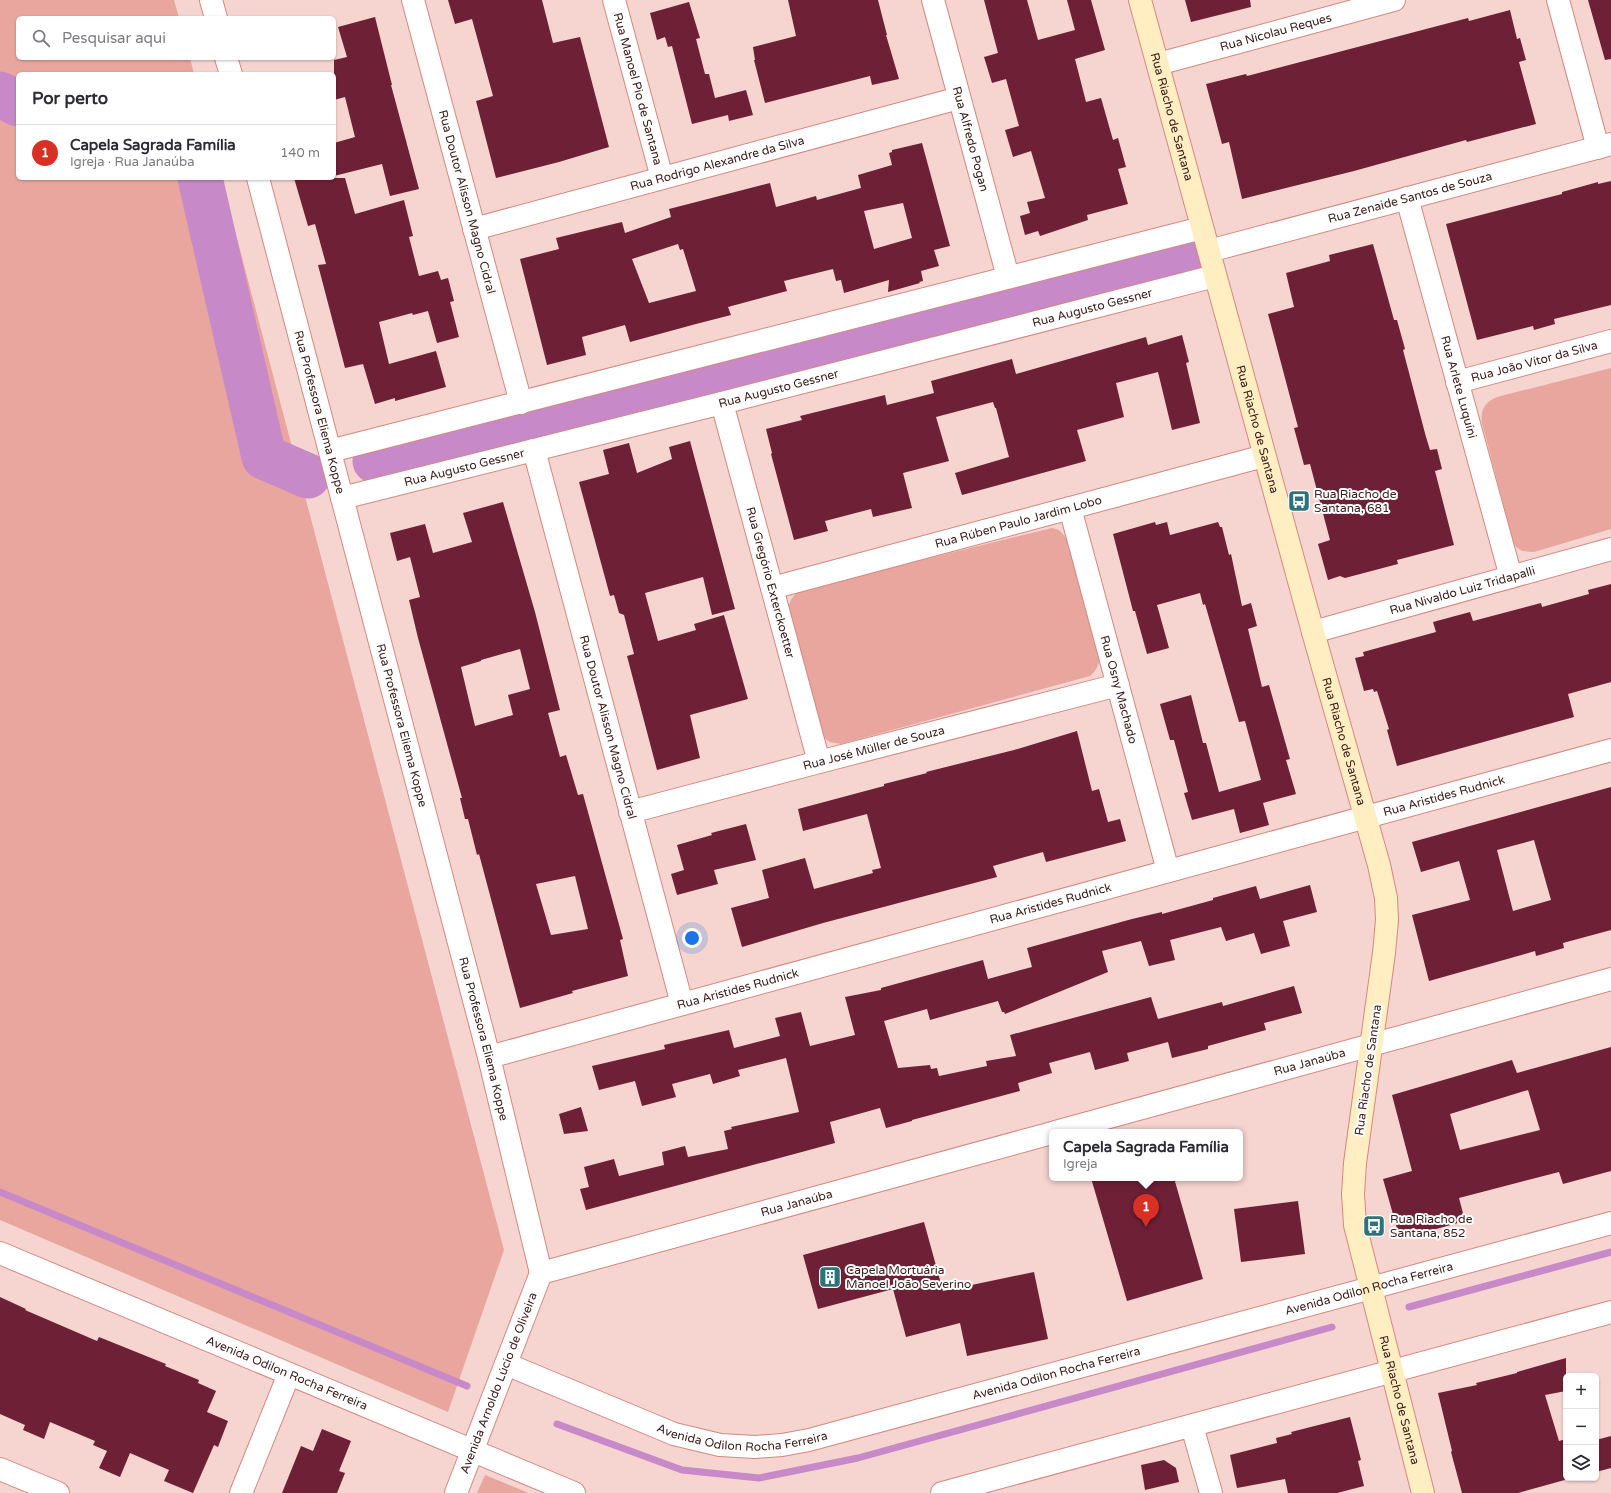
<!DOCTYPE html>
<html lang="pt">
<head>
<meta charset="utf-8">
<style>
	:root { --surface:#fff; --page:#f7f7f7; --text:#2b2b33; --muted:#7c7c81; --line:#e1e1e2; --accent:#d93025 }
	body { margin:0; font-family:"Varela Round",sans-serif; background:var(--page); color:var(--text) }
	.controls { position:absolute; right:12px; bottom:12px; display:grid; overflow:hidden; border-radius:6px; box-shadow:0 1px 3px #0004 }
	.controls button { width:36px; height:36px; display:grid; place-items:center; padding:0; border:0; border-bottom:1px solid var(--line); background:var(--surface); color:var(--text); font:20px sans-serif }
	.you { position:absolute; left:692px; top:938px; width:14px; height:14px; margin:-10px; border:3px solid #fff; border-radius:50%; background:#1a73e8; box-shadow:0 0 0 6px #1a73e833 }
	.badge { display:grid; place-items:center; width:26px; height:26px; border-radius:50%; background:var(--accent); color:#fff; font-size:13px; font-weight:700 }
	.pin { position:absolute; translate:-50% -33px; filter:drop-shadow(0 1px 2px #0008) }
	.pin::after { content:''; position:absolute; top:21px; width:14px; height:12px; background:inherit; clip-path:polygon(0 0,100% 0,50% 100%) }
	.popup { position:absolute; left:1049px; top:1129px; width:194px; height:52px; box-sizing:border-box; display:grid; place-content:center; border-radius:6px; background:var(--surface); filter:drop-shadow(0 1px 3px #0005); font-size:13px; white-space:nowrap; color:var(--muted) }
	.popup b { font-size:15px; color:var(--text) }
	.popup::after { content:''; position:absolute; left:50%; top:100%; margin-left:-8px; border:8px solid transparent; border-top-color:var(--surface) }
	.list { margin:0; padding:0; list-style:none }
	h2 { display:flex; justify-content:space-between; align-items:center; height:52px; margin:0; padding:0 16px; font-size:17px }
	h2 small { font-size:13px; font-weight:400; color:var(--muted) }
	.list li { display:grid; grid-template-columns:26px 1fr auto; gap:12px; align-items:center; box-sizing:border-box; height:56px; padding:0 16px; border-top:1px solid var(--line) }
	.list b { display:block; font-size:15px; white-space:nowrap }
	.list p { margin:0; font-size:13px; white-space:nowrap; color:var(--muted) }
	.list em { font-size:13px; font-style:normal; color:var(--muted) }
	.icon { flex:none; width:22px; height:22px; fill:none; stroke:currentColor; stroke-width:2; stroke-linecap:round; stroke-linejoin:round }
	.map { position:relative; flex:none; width:1611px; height:1493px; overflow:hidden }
	.search { position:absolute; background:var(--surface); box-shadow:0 1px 3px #0004; left:16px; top:16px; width:320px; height:44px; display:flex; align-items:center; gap:10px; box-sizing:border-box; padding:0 14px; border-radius:6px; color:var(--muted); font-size:15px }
	.panel { position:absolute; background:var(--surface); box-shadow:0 1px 3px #0004; left:16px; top:72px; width:320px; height:108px; border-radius:6px }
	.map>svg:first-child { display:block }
	.green { fill:#e9a69e }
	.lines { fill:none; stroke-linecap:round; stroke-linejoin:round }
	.stream { stroke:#c789c8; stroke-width:7 }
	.river { stroke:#c789c8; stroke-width:45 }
	.building { fill:#6e2037; fill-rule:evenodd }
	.street-casing { stroke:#d48880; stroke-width:24 }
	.secondary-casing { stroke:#d48880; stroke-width:24 }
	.street { stroke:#fff; stroke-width:22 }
	.secondary { stroke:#ffeec2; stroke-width:22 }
	.labels { text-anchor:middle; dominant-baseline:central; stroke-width:4; stroke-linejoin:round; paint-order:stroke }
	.street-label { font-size:12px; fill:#3e201d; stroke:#fefefe }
	.poi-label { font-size:12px; fill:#3e201d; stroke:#fefefe; text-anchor:start }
</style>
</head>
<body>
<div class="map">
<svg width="1611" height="1493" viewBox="0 0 1611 1493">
	<rect width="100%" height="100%" fill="#f6d4d0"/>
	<path class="green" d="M 0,0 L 174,0 L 179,18 L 18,18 L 18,58 L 190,58 L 194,74 L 18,74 L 18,178 L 221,178 L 504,1250 L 448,1412 L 0,1220 Z
		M 1611,368 L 1611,529 L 1534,552 L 1522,551 L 1514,545 L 1482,423 C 1480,410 1485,402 1497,397 Z
		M 1052,528 L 1059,530 L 1068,540 L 1100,659 C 1098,666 1096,671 1090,676 L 841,744 L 830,742 L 822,736 L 788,609 C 790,598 795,593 804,589 Z
		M 485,1475 L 529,1493 L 477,1493 Z"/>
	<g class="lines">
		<path class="stream" d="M 0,1192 L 467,1386
			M 1409,1307 L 1611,1252
			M 557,1424 L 682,1470 L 759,1478 L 858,1458 L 1332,1327"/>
		<path class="river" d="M 0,94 L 18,104
			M 200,178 L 264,457 L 308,476
			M 375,461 L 1197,258"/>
	</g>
	<path class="building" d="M 448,0 L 542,0 L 553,43 L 580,37 L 609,147 L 559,162 L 496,178 L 476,101 L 493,96 L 472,19 L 455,24 Z
		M 788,0 L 878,0 L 887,35 L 886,35 L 899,79 L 872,85 L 870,76 L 765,103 L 754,60 L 755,60 L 753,47 L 796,36 Z
		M 984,0 L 1027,0 L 1038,40 L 1075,30 L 1067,0 L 1091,0 L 1105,50 L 1075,59 L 1086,102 L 1101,98 L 1113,140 L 1118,138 L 1126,167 L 1118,169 L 1128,204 L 1087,215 L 1088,220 L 1040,236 L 1038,231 L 1025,235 L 1020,216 L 1030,213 L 1027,202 L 1045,198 L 1031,151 L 1013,157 L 1005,130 L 1019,126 L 1006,79 L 992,83 L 984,57 L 998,53 Z
		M 1185,0 L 1250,0 L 1251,7 L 1191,22 Z
		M 1588,0 L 1611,0 L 1611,59 L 1605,60 Z
		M 689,2 L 700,38 L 696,39 L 705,74 L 709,74 L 715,98 L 746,90 L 753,115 L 729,121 L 728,115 L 692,124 L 672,46 L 668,47 L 665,37 L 657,40 L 650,13 Z
		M 1510,10 L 1517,39 L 1520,38 L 1526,60 L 1519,62 L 1536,124 L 1467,142 L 1466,140 L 1354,171 L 1242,199 L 1229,142 L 1222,144 L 1206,84 L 1246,74 L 1247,76 L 1468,18 L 1469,21 Z
		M 375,17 L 392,85 L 391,85 L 419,189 L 390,196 L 382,164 L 334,176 L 334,143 L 355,137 L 345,97 L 334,100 L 334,60 L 347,57 L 338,27 Z
		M 922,143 L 950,246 L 934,250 L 939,266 L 921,271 L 923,281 L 919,282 L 920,283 L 888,292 L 889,280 L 844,293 L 841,280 L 836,281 L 833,269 L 784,281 L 787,291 L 728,307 L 731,315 L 696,324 L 630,342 L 625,325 L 582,337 L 586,355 L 547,365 L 520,259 L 559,249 L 556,238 L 622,222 L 625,233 L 671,217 L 669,209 L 770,183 L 776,207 L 816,196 L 817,200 L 861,188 L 858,175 L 892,165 L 889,153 L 892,152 L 892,150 ZM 903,203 L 912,238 L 874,249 L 864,211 ZM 678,244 L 680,250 L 683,249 L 696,291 L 649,303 L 632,259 Z
		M 294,178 L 345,178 L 355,214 L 404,200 L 413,236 L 409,237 L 419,276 L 438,271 L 441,280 L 448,278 L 454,301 L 450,302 L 459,337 L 437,343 L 428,311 L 413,315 L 412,313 L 379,322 L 389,364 L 436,351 L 446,387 L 395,401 L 395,398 L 375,404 L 363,364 L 345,368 L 318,265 L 326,264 L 315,224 L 308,226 Z
		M 1611,181 L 1611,305 L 1554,319 L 1555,324 L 1534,330 L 1533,326 L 1477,340 L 1446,224 L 1562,194 L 1562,192 L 1598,182 L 1598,184 Z
		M 1373,244 L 1394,320 L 1397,320 L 1405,349 L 1403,350 L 1426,437 L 1430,450 L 1437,449 L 1442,469 L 1435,471 L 1454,545 L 1397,560 L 1398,564 L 1345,578 L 1340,576 L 1328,580 L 1318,544 L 1330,540 L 1310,464 L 1304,465 L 1294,428 L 1298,427 L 1268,314 L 1294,307 L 1286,273 L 1330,261 L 1329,255 Z
		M 1182,335 L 1189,362 L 1186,363 L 1200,423 L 1172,430 L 1158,372 L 1116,383 L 1124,417 L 1077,430 L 1086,461 L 962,495 L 955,473 L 1009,457 L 996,408 L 995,408 L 993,402 L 936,417 L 949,461 L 903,473 L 912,508 L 873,517 L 871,509 L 825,521 L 828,531 L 794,540 L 771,454 L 772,453 L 766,429 L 802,420 L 800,416 L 885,395 L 887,405 L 934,393 L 931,381 L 1012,359 L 1016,374 L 1146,337 L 1148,345 Z
		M 690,441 L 735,609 L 712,615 L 703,577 L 645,593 L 658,641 L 696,630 L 694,624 L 724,615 L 748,699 L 690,715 L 700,758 L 657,770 L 627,656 L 634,654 L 624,615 L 619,613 L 614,595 L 610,596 L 579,482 L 609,474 L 603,450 L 629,443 L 637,473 L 672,459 L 669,447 Z
		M 503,502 L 535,612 L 560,710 L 548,713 L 560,757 L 566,755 L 578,795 L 583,794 L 623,939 L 620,940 L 628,976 L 572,991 L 573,993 L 520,1008 L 479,854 L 477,855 L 468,819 L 465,819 L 460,798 L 462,798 L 418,638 L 409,600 L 420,597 L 410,557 L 397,561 L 390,533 L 425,524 L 433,553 L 472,542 L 463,513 ZM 520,649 L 530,689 L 508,695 L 513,715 L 475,726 L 461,667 L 481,661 L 481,660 ZM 575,876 L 588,929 L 551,935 L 536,884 Z
		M 1155,522 L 1156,525 L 1167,522 L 1170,535 L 1218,522 L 1220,527 L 1222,527 L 1229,555 L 1231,554 L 1242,606 L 1251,603 L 1257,626 L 1248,629 L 1262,687 L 1269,685 L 1290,759 L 1286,760 L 1296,794 L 1263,803 L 1269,825 L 1240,833 L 1234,809 L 1192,820 L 1184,793 L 1188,792 L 1174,740 L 1170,740 L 1160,704 L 1191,695 L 1203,743 L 1206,743 L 1219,792 L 1261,780 L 1245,721 L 1239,722 L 1205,604 L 1203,605 L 1200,593 L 1157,605 L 1169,648 L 1147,654 L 1135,611 L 1133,611 L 1113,534 Z
		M 1611,584 L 1611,682 L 1568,694 L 1574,717 L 1397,766 L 1387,730 L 1389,729 L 1377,691 L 1374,692 L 1373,689 L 1364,691 L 1355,658 L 1364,656 L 1363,652 L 1436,632 L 1433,622 L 1470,612 L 1473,621 L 1541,603 L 1542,607 L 1589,594 L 1588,590 Z
		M 1077,731 L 1092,791 L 1099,789 L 1108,822 L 1120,819 L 1126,841 L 1046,862 L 1043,852 L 993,866 L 997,877 L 823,923 L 742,947 L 731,908 L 769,898 L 762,870 L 805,858 L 814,889 L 873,873 L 872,870 L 881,868 L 867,814 L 803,831 L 798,809 L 884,786 L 884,784 L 927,773 L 926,772 L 1014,750 Z
		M 1611,787 L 1611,930 L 1563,943 L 1564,948 L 1536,956 L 1535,951 L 1525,954 L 1429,981 L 1412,915 L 1470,900 L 1459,861 L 1421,872 L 1412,842 ZM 1534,840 L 1551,900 L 1513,911 L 1497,850 Z
		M 746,824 L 756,860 L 714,870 L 718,884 L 677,895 L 671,874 L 684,870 L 677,845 L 712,835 L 711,833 Z
		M 1310,885 L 1317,912 L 1283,921 L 1290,946 L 1261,954 L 1254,933 L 1226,941 L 1221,927 L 1170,940 L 1175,960 L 1149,966 L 1141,941 L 1102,951 L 1108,972 L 1005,1014 L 1004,1012 L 1002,1012 L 998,1001 L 930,1020 L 927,1009 L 884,1021 L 898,1068 L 930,1065 L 931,1069 L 937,1068 L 939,1076 L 987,1066 L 986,1061 L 1016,1056 L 1010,1035 L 1151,997 L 1158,1019 L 1222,1002 L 1223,1006 L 1294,986 L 1302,1013 L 1264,1023 L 1266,1030 L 1208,1046 L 1208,1049 L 1172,1058 L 1168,1042 L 1127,1053 L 1129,1061 L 1095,1070 L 1090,1052 L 1049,1063 L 1052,1073 L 1018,1083 L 1020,1091 L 912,1120 L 912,1121 L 886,1128 L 880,1108 L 830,1122 L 835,1143 L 586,1210 L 580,1189 L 589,1187 L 584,1167 L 614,1159 L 619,1176 L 664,1165 L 662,1152 L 685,1146 L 688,1157 L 728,1149 L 724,1131 L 732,1129 L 731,1127 L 799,1112 L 786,1058 L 738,1070 L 740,1076 L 713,1084 L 710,1074 L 672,1084 L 676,1097 L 642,1106 L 635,1081 L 599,1090 L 592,1066 L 665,1049 L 664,1045 L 729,1030 L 734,1048 L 780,1036 L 775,1018 L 801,1012 L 810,1046 L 855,1035 L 845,997 L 881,990 L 881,988 L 983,960 L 988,979 L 1032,967 L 1027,948 L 1132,919 L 1162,912 L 1162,914 L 1213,900 L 1213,898 L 1256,886 L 1260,899 Z
		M 1611,1047 L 1611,1171 L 1563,1184 L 1559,1172 L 1459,1198 L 1465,1221 L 1400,1239 L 1383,1179 L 1412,1171 L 1392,1095 L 1512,1060 L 1517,1073 ZM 1528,1090 L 1540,1130 L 1460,1150 L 1450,1114 Z
		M 581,1107 L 588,1131 L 564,1134 L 559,1114 Z
		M 1091,1178 L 1174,1178 L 1203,1279 L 1127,1301 Z
		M 1298,1201 L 1305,1254 L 1241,1262 L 1234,1209 Z
		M 924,1222 L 943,1291 L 1034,1272 L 1048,1339 L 967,1356 L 960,1323 L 906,1337 L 893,1289 L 818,1309 L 803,1255 Z
		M 0,1297 L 26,1309 L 25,1310 L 97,1341 L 99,1337 L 166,1364 L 165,1366 L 199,1380 L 198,1383 L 216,1391 L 207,1412 L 228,1421 L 218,1447 L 214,1445 L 193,1493 L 164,1481 L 169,1470 L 130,1453 L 120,1477 L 99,1468 L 107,1451 L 93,1445 L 95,1441 L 50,1422 L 44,1439 L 23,1430 L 25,1425 L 0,1414 Z
		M 1566,1358 L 1566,1391 L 1545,1395 L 1559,1441 L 1566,1439 L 1566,1478 L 1572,1478 L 1518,1493 L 1462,1493 L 1451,1452 L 1452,1451 L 1438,1393 L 1477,1385 L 1476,1383 L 1517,1373 L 1517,1372 Z
		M 1350,1417 L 1361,1460 L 1358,1461 L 1364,1486 L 1337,1493 L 1288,1493 L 1285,1479 L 1237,1488 L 1230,1455 L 1277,1443 L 1276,1438 L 1292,1434 L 1291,1432 Z
		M 322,1429 L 351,1441 L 339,1471 L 345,1473 L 337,1493 L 282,1493 L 301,1446 L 313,1451 Z
		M 1611,1436 L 1611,1468 L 1596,1472 L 1596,1440 Z
		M 1164,1460 L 1176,1468 L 1179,1482 L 1145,1490 L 1141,1465 Z"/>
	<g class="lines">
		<g class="street-casing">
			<g id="street">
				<path d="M 211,0 L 216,18"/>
				<path id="s1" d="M 413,0 L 521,403"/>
				<path id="s2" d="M 614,0 L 662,178"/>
				<path id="s3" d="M 933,0 L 1008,277"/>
				<path d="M 1558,0 L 1598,148"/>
				<path d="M 226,58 L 231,74"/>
				<path id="s4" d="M 1158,64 L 1394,0"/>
				<path id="s5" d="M 258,178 L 489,1057 L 541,1273"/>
				<path id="s6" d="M 1407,198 L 1511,577"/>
				<path id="s7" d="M 474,229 L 959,98"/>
				<path id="s8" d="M 1209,251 L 1611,144"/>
				<path id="s9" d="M 1457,382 L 1611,341"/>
				<path id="s10" d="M 722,403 L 819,762"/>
				<path id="s11" d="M 534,450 L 682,1004"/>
				<path d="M 330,451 L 1202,228"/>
				<path id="s12" d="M 342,498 L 722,403 L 1215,276"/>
				<path id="s13" d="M 1070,508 L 1168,871"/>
				<path id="s14" d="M 772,588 L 1264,456"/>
				<path id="s15" d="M 1313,632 L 1611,549"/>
				<path id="s16" d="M 630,812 L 819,762 L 1118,685"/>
				<path id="s17" d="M 489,1057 L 1611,750"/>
				<path id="s18" d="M 1055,1132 L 1611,979"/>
				<path id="s19" d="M 0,1253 L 574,1493"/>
				<path id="s20" d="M 541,1273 L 1052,1133"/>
				<path id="s21" d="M 506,1364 L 674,1434 L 720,1445 L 755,1447 L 782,1445 L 809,1440 L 1611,1223"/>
				<path d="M 1192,1426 L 1211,1493"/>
				<path d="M 0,1469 L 58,1493"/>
				<path d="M 241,1493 L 289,1374"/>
				<path id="s22" d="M 456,1493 L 541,1273"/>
				<path d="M 942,1493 L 1611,1312"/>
			</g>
		</g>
		<g class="secondary-casing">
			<g id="secondary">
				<path id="s23" d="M 1140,0 L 1313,632 L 1379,865 L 1386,898 L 1387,920 L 1384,953 L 1355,1163 L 1353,1194 L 1355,1225 L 1423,1493"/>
			</g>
		</g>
		<use href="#street" class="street"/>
		<use href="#secondary" class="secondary"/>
	</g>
	<defs>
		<g id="bus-square" transform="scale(1.15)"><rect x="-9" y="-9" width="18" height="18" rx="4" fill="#2b747c" stroke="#fefefe"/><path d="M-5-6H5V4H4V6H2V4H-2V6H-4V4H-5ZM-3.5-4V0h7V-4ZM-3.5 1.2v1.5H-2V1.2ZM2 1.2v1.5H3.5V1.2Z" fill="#fff"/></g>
		<g id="building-square" transform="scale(1.15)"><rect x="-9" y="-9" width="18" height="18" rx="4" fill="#2b747c" stroke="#fefefe"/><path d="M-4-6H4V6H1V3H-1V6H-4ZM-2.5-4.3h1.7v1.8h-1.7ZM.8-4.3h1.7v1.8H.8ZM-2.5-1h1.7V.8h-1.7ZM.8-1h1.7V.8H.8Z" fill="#fff"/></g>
	</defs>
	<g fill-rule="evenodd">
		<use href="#bus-square" x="1299" y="501"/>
		<use href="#bus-square" x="1374" y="1226"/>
		<use href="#building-square" x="830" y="1277"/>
	</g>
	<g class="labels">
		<g class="street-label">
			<text stroke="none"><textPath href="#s4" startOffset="122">Rua Nicolau Reques</textPath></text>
			<text stroke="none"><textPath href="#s2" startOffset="92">Rua Manoel Pio de Santana</textPath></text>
			<text stroke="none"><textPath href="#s23" startOffset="121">Rua Riacho de Santana</textPath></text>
			<text stroke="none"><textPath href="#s3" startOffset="144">Rua Alfredo Pogan</textPath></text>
			<text stroke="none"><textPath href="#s7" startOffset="252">Rua Rodrigo Alexandre da Silva</textPath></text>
			<text stroke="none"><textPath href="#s8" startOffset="208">Rua Zenaide Santos de Souza</textPath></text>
			<text stroke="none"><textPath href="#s1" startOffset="209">Rua Doutor Alisson Magno Cidral</textPath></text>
			<text stroke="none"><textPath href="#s12" startOffset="774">Rua Augusto Gessner</textPath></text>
			<text stroke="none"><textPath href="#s9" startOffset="80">Rua João Vítor da Silva</textPath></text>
			<text stroke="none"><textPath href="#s6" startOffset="196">Rua Arlete Luquíni</textPath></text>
			<text stroke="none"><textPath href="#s12" startOffset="450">Rua Augusto Gessner</textPath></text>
			<text stroke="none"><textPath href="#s5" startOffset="242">Rua Professora Eliema Koppe</textPath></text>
			<text stroke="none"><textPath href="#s23" startOffset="445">Rua Riacho de Santana</textPath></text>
			<text stroke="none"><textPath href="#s12" startOffset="126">Rua Augusto Gessner</textPath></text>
			<text stroke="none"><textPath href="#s14" startOffset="255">Rua Rúben Paulo Jardim Lobo</textPath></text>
			<text stroke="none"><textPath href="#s10" startOffset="186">Rua Gregório Exterckoetter</textPath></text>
			<text stroke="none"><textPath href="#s15" startOffset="155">Rua Nivaldo Luiz Tridapalli</textPath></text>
			<text stroke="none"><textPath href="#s13" startOffset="188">Rua Osny Machado</textPath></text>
			<text stroke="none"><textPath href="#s5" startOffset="566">Rua Professora Eliema Koppe</textPath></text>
			<text stroke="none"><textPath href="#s11" startOffset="287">Rua Doutor Alisson Magno Cidral</textPath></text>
			<text stroke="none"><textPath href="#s23" startOffset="769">Rua Riacho de Santana</textPath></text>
			<text stroke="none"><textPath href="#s16" startOffset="252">Rua José Müller de Souza</textPath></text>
			<text stroke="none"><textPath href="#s17" startOffset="990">Rua Aristides Rudnick</textPath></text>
			<text stroke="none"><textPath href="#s17" startOffset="582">Rua Aristides Rudnick</textPath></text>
			<text stroke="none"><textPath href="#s17" startOffset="258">Rua Aristides Rudnick</textPath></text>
			<text stroke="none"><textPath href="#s5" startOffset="890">Rua Professora Eliema Koppe</textPath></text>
			<text stroke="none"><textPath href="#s18" startOffset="264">Rua Janaúba</textPath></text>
			<text transform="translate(1368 1070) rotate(-82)">Rua Riacho de Santana</text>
			<text stroke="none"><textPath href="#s20" startOffset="265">Rua Janaúba</textPath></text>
			<text stroke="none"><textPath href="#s21" startOffset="899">Avenida Odilon Rocha Ferreira</textPath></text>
			<text stroke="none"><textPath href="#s19" startOffset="311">Avenida Odilon Rocha Ferreira</textPath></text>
			<text stroke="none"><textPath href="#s21" startOffset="575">Avenida Odilon Rocha Ferreira</textPath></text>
			<text stroke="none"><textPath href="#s22" startOffset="118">Avenida Arnoldo Lúcio de Oliveira</textPath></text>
			<text stroke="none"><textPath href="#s23" startOffset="1441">Rua Riacho de Santana</textPath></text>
			<text stroke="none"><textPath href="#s21" startOffset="251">Avenida Odilon Rocha Ferreira</textPath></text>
		</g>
		<g class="poi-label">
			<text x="1314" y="494">Rua Riacho de<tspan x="1314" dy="14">Santana, 681</tspan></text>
			<text x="1390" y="1219">Rua Riacho de<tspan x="1390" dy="14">Santana, 852</tspan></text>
			<text x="846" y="1270">Capela Mortuária<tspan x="846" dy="14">Manoel João Severino</tspan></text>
		</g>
	</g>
</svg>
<div class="controls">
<button>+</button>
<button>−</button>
<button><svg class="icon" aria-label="layers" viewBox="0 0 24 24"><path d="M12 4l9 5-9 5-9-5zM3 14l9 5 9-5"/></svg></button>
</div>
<div class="you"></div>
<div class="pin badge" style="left:1146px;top:1227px">1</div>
<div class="popup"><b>Capela Sagrada Família</b>Igreja</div>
<div class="search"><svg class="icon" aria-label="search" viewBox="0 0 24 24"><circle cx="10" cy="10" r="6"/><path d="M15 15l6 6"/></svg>Pesquisar aqui</div>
<section class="panel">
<h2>Por perto<small></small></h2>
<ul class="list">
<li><span class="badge">1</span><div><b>Capela Sagrada Família</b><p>Igreja · Rua Janaúba</p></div><em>140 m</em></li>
</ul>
</section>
</div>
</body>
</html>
